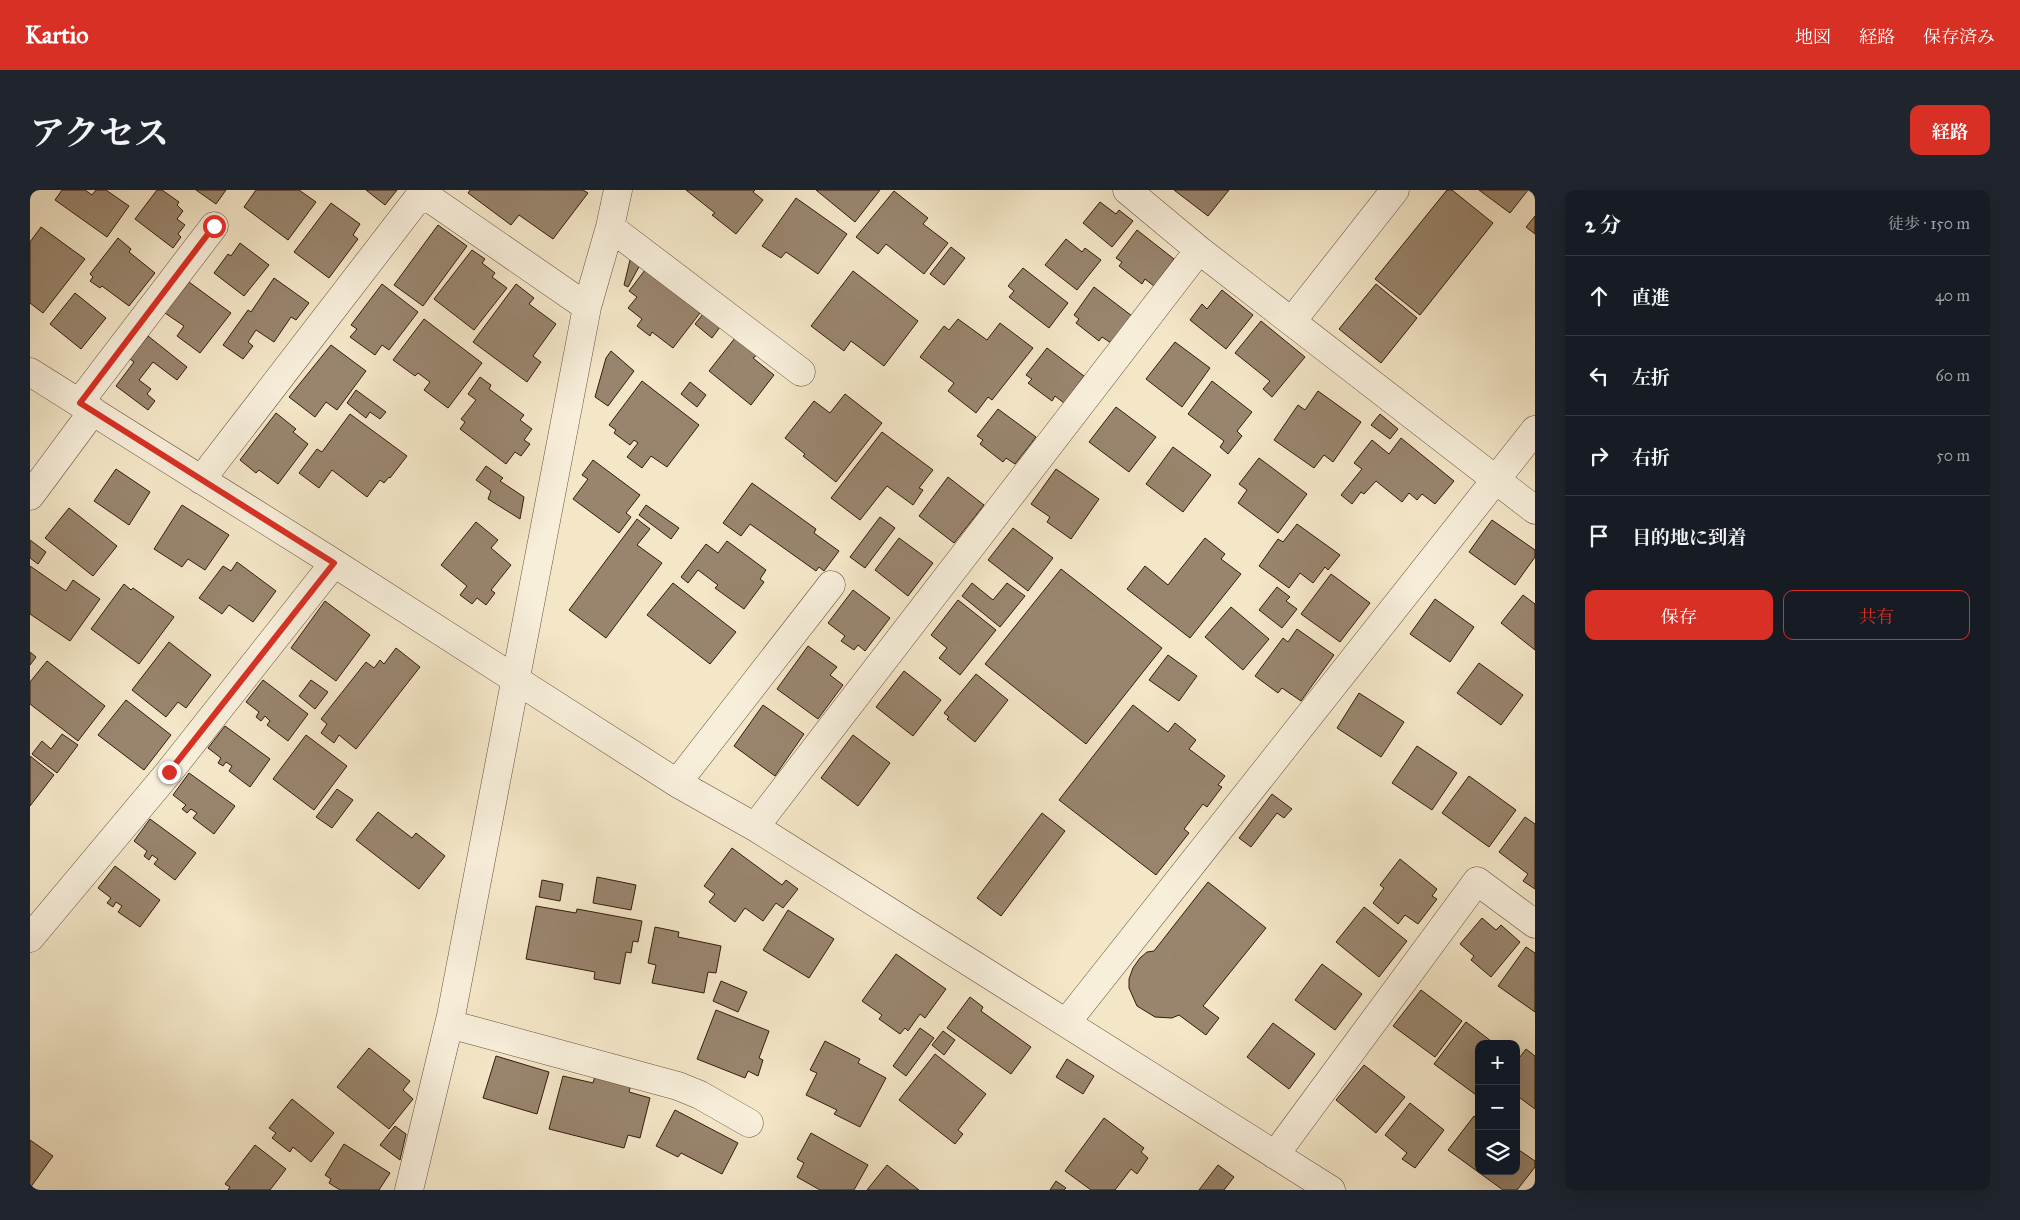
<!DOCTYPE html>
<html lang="ja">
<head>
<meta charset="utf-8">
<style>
	:root { --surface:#171b24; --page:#20242c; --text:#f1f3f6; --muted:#9ea1a6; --line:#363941; --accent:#d93025 }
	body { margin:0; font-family:"IM FELL Great Primer","Noto Serif JP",serif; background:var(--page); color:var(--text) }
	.controls { position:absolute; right:15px; bottom:15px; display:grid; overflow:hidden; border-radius:10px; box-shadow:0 5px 20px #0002 }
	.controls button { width:45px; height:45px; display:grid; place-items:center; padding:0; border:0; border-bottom:1px solid var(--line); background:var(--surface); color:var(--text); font:25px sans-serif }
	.stop { position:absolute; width:15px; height:15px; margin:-11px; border:4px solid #d93025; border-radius:50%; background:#fff }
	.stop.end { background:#d93025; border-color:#fff; box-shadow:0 1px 5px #0008 }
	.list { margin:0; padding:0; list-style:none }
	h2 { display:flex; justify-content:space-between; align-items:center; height:65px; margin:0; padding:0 20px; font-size:21px }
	h2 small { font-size:16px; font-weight:400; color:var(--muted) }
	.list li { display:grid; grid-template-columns:32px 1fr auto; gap:15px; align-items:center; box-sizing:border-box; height:80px; padding:0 20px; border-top:1px solid var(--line) }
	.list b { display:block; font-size:19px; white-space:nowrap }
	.list em { font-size:16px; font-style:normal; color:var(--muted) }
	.actions { display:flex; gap:10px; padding:15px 20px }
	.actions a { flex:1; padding:11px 0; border:1px solid var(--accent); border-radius:10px; text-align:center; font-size:18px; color:var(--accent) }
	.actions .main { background:var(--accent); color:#fff }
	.icon { flex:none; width:28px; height:28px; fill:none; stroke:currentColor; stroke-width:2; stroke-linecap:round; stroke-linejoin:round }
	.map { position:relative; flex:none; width:1505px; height:1000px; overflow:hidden; border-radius:10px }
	header { display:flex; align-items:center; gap:30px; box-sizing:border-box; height:70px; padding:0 25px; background:var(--accent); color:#fff }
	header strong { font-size:24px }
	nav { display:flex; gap:28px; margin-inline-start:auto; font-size:18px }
	.intro { display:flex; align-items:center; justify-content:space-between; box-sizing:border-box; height:120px; padding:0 30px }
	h1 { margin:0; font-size:35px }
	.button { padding:12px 22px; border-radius:10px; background:var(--accent); color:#fff; font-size:18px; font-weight:700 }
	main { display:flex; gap:30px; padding:0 30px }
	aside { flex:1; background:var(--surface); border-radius:10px; box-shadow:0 5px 20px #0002 }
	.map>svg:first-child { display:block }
	.building { fill:#99856e; stroke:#361b0c }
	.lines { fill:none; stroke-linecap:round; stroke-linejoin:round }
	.street-casing { stroke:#664e3b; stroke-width:29 }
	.street { stroke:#f8efdb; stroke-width:28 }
	.route { stroke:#d93025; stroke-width:6 }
</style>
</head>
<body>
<header>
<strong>Kartio</strong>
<nav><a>地図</a><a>経路</a><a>保存済み</a></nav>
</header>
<div class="intro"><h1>アクセス</h1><a class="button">経路</a></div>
<main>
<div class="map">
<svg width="1505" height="1000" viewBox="0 0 1505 1000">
	<rect width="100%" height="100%" fill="#f4e7c8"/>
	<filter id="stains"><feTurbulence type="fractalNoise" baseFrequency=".004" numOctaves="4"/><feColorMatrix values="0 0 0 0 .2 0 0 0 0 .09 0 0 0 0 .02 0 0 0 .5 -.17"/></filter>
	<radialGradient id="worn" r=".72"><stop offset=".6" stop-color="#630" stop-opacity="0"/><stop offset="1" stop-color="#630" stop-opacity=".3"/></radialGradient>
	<path class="building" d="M 32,0 L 55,0 L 62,5 L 66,0 L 76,0 L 99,16 L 77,47 L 25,10 Z
		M 127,0 L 132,0 L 149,12 L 147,15 L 153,21 L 147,29 L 155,35 L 148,44 L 151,47 L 143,58 L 105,29 Z
		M 166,0 L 196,0 L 186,14 Z
		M 226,0 L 269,0 L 286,12 L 258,50 L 214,17 Z
		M 336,0 L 367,0 L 355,15 Z
		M 440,0 L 553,0 L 558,3 L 523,49 L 489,25 L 481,35 L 438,3 Z
		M 656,0 L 725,0 L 723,2 L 733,10 L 706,44 L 682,25 L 685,23 Z
		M 786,0 L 850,0 L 825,32 Z
		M 1144,0 L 1199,0 L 1178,26 Z
		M 1417,0 L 1422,0 L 1463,33 L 1390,125 L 1345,89 Z
		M 1449,0 L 1498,0 L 1480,23 Z
		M 864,1 L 898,28 L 893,34 L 918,53 L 894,84 L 856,54 L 848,64 L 826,47 Z
		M 766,8 L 817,44 L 788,84 L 756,62 L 751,68 L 732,56 Z
		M 1070,12 L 1086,24 L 1089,20 L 1103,31 L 1082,57 L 1053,33 Z
		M 301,13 L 330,34 L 323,45 L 328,49 L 299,88 L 264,62 Z
		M 1505,26 L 1505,44 L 1496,37 Z
		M 408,35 L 437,56 L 393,116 L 364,95 Z
		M 11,37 L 55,69 L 13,123 L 0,113 L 0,52 Z
		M 1107,40 L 1144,69 L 1124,96 L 1115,89 L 1112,94 L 1089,76 L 1092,72 L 1086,68 Z
		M 88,48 L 101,59 L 99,62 L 125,83 L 99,116 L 72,96 L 70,98 L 60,91 L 63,87 L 60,84 Z
		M 1036,49 L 1052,62 L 1055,58 L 1071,70 L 1047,100 L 1015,75 Z
		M 210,53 L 239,75 L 214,106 L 184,83 L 198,64 L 201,66 Z
		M 921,57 L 935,68 L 914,95 L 900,84 Z
		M 442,60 L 455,69 L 452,73 L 465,83 L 462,87 L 477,98 L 444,140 L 404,109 Z
		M 600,70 L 611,73 L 598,97 L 594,95 Z
		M 993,78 L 1038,113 L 1019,138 L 979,107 L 984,101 L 978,96 Z
		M 615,80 L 670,123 L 643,158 L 622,142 L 620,146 L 607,136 L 612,129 L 598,118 L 607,107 L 599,101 Z
		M 823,81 L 888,131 L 854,176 L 821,151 L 814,161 L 781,136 Z
		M 244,88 L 279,113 L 266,130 L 261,127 L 244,152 L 226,140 L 218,152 L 223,156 L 213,169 L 193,155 L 218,120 L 221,122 Z
		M 159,92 L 201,123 L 170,163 L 147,146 L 154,136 L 135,123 Z
		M 352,94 L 388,122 L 359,160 L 352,155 L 345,165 L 320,147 L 327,139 L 321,135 Z
		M 486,94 L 504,108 L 499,114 L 526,134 L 503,166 L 511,172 L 497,192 L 443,152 Z
		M 1346,94 L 1387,128 L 1351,173 L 1309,139 Z
		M 1064,97 L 1102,126 L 1081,153 L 1072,147 L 1069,151 L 1046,133 L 1049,129 L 1044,125 Z
		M 1192,100 L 1223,125 L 1196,159 L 1160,130 L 1172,114 L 1177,119 Z
		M 45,103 L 76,128 L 51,159 L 20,134 Z
		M 673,124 L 690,137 L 682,148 L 665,134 Z
		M 394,129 L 452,173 L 418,218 L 394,200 L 400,192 L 388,183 L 385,186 L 363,170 Z
		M 928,129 L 957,150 L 970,133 L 1003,158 L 962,210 L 958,207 L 946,223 L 918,201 L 924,193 L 890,167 L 914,136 L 919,140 Z
		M 1231,131 L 1275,167 L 1242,207 L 1233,199 L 1240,191 L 1205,163 Z
		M 118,146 L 157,177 L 147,190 L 123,172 L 109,190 L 121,199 L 117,204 L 125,211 L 118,220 L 86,196 L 104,172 L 100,169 Z
		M 705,148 L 727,165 L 723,168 L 744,185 L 721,215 L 679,181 Z
		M 1145,152 L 1180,178 L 1152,217 L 1116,189 Z
		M 301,155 L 336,181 L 307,220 L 296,212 L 285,227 L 259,207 Z
		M 1017,158 L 1054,186 L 1034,213 L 1025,206 L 1022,211 L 998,193 L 1002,189 L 996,185 Z
		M 581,161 L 604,181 L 578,216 L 565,207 L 576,168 Z
		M 450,187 L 461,195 L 459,199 L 494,225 L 490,230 L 502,239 L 494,250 L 500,254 L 491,266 L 485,262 L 476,274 L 430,239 L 435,232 L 431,229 L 446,210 L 438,204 Z
		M 612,191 L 669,235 L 637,277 L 621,266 L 612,278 L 597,267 L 608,253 L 604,250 L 600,255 L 584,243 L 586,240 L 579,235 Z
		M 1182,191 L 1222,222 L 1207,241 L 1212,246 L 1198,264 L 1190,257 L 1194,251 L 1158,224 Z
		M 660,192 L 676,205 L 667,217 L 651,204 Z
		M 326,200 L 356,222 L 350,229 L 340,222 L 336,228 L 317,213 Z
		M 1288,201 L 1331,232 L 1303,272 L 1294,265 L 1284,278 L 1244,250 L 1268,215 L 1275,220 Z
		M 815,204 L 852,233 L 806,292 L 773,266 L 775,264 L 755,248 L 784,211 L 800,223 Z
		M 1086,217 L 1126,247 L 1099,282 L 1059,252 Z
		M 968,219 L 1006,247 L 985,274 L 976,268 L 973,272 L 950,254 L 953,250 L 947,246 Z
		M 246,223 L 266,239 L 263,242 L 278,254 L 248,294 L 229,280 L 226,283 L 210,270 Z
		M 320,224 L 377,266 L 360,288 L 359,287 L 354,293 L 350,290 L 337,307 L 302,280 L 289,298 L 269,283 L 287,259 L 292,262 Z
		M 1350,224 L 1368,239 L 1360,249 L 1341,235 Z
		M 852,242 L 903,280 L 889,298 L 893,300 L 883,315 L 857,296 L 830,330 L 801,308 Z
		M 1371,248 L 1424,291 L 1405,314 L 1392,304 L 1387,310 L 1379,303 L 1372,312 L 1346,291 L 1334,304 L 1331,302 L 1322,314 L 1311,305 L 1332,279 L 1324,273 L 1342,250 L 1359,264 Z
		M 1143,257 L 1181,285 L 1153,322 L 1116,294 Z
		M 1229,268 L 1277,304 L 1248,343 L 1208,313 L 1217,300 L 1209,294 Z
		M 563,270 L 610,305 L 596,323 L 601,327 L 589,343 L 543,309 L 558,289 L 552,285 Z
		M 456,276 L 473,288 L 470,291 L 494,307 L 490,329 L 458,309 L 461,301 L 446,290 Z
		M 86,279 L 120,302 L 99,335 L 64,311 Z
		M 1026,279 L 1069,309 L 1041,349 L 1017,332 L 1020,327 L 1001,314 Z
		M 918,287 L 954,315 L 924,353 L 889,326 Z
		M 722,293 L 786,339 L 784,343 L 809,361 L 794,381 L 789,377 L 786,381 L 720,334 L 711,346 L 693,333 Z
		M 152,315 L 199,345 L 175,380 L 158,369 L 152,377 L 124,359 Z
		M 616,315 L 649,338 L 641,349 L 609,325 Z
		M 39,318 L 87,356 L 63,386 L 15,348 Z
		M 850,327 L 865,338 L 835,378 L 820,367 Z
		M 607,329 L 620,339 L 607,355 L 632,373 L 576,448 L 539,420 Z
		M 1462,330 L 1505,360 L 1505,367 L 1485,395 L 1439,362 Z
		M 446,332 L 468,350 L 461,358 L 481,375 L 461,400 L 465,403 L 456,415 L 447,408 L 442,414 L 430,405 L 437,396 L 411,375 Z
		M 1267,334 L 1310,365 L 1298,380 L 1295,377 L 1283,393 L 1270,383 L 1259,398 L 1229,376 L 1248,349 L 1253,352 Z
		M 983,338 L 1023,368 L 998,401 L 958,370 Z
		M 869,348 L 903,373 L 878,406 L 845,380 Z
		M 1175,348 L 1195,364 L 1191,369 L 1211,384 L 1160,448 L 1097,399 L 1115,376 L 1138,395 Z
		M 0,350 L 16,362 L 8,374 L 0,368 Z
		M 697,351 L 736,380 L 730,389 L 734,392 L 714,419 L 685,398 L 688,395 L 668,380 L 658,393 L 651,387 L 676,354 L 688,363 Z
		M 207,372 L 246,401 L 223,432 L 199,415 L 192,424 L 169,408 L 193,376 L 201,381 Z
		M 0,376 L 36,401 L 43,390 L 70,409 L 40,451 L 0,424 Z
		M 1031,379 L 1132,458 L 1056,554 L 955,474 Z
		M 1301,384 L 1340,413 L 1310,452 L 1271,424 Z
		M 643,393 L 706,442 L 680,474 L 617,425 Z
		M 942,393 L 963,410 L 977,393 L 995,406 L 970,437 L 932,406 Z
		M 94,394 L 101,400 L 103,398 L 144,427 L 109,474 L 61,439 Z
		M 1247,397 L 1260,407 L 1256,411 L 1267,419 L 1252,438 L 1229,420 Z
		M 823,400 L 860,428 L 835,461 L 828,455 L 824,460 L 811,451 L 815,446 L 798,433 Z
		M 1493,405 L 1505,414 L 1505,460 L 1471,433 Z
		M 1405,409 L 1444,437 L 1420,472 L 1380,444 Z
		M 928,410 L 966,440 L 930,485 L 909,468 L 917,458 L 901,445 Z
		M 295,411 L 340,445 L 306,491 L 261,458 Z
		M 1201,417 L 1239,449 L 1213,480 L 1175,447 Z
		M 1267,439 L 1304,465 L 1271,511 L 1252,498 L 1248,503 L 1225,486 L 1253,448 L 1258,452 Z
		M 139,452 L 181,485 L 156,518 L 148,512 L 136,527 L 102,500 Z
		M 778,456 L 807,477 L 800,485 L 813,495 L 788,529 L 747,499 Z
		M 366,458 L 390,477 L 326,559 L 309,545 L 304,553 L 291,543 L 297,534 L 291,529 L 336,472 L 344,478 L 350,470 L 354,474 Z
		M 0,462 L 6,467 L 0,475 Z
		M 1138,465 L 1167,486 L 1149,511 L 1119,490 Z
		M 17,471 L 75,516 L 48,551 L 0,514 L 0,492 Z
		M 1449,473 L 1493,505 L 1471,535 L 1427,503 Z
		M 874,481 L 911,510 L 883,546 L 846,517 Z
		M 946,484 L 978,510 L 945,552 L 917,529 L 919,527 L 914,523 Z
		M 233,490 L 278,524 L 258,551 L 237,535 L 240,531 L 235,526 L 231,531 L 226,527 L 229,522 L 216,512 Z
		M 281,490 L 298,502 L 285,519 L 269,506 Z
		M 1329,503 L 1374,532 L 1351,567 L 1307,538 Z
		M 96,510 L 141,545 L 114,580 L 68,545 Z
		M 733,515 L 774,544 L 745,586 L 704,556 Z
		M 1103,515 L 1138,542 L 1145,533 L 1166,550 L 1159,559 L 1195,586 L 1188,595 L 1192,597 L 1177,617 L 1173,614 L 1154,639 L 1159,643 L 1126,685 L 1029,610 Z
		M 195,536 L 240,569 L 220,597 L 199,581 L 202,576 L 196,572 L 193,576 L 188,573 L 191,568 L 178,558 Z
		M 32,544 L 48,555 L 27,583 L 2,564 L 12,551 L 21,559 Z
		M 276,545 L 317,576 L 284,620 L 243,589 Z
		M 823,545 L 860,573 L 828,616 L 791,588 Z
		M 1387,556 L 1427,583 L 1402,620 L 1362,593 Z
		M 0,566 L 24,585 L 0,616 Z
		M 159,583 L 205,616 L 184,644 L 163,628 L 167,623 L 161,619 L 157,623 L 152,619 L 156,615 L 143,605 Z
		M 1439,586 L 1486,620 L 1459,657 L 1412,623 Z
		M 307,599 L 323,610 L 302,638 L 286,627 Z
		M 1242,604 L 1262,619 L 1254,628 L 1247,623 L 1221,657 L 1209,648 Z
		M 348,622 L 382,648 L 386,643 L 415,666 L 389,699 L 326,650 Z
		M 1012,623 L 1035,641 L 971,726 L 947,708 Z
		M 1495,627 L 1505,634 L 1505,699 L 1493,691 L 1498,684 L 1469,662 Z
		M 120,629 L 166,663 L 145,690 L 124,674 L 128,669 L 122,665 L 119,670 L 114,666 L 117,661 L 104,651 Z
		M 702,658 L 752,695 L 756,690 L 768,699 L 753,718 L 746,713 L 733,731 L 715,718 L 705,732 L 679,712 L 685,704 L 674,696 Z
		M 1370,669 L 1407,699 L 1402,706 L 1407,709 L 1388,734 L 1375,725 L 1368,734 L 1343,713 L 1354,698 L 1350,695 Z
		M 85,676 L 130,710 L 110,737 L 88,722 L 92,716 L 86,712 L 83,717 L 77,713 L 81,708 L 68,698 Z
		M 567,687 L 606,695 L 601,720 L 563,713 Z
		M 512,690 L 533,694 L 530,711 L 509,707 Z
		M 1178,692 L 1236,738 L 1173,816 L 1189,828 L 1176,845 L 1149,825 L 1142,828 L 1125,827 L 1107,816 L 1099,798 L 1099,789 L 1103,778 L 1110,768 L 1117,762 L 1124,761 Z
		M 506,716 L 546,723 L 547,719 L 612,731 L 608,752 L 603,751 L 601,763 L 596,762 L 590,794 L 564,789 L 565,782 L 496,769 Z
		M 1334,717 L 1377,751 L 1349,787 L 1306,752 Z
		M 758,720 L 804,749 L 779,788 L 733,760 Z
		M 1452,728 L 1466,740 L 1471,735 L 1490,752 L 1461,787 L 1441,770 L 1444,766 L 1430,754 Z
		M 625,737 L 649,742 L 648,747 L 691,756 L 686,783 L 678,782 L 674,803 L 622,793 L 626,775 L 618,773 Z
		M 1496,757 L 1505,763 L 1505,822 L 1468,796 Z
		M 866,764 L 916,799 L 895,828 L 890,824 L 878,841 L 875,838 L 870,844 L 849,829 L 852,825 L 832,811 Z
		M 1292,774 L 1332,804 L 1305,840 L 1265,810 Z
		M 691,791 L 717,802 L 708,822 L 683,811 Z
		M 1391,800 L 1432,831 L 1405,867 L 1363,836 Z
		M 940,807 L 953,817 L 951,821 L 1001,857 L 981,884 L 917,838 Z
		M 686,820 L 739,841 L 729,868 L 733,870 L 728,886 L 718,881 L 715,888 L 667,869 Z
		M 1436,832 L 1461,851 L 1459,854 L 1449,854 L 1449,907 L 1404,874 Z
		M 1243,833 L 1285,864 L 1259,899 L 1217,867 Z
		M 890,838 L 904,848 L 876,886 L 863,876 Z
		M 913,841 L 925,850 L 914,865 L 902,855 Z
		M 795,851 L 830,869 L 828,873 L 856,888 L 830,937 L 804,924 L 807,920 L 776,905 L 787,883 L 780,880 Z
		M 339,858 L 380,891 L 373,900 L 383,909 L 359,939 L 307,897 Z
		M 1496,859 L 1505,866 L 1505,919 L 1486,905 L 1486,872 Z
		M 905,864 L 956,904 L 928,940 L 933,944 L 925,954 L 869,910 Z
		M 466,866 L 519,882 L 507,924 L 453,908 Z
		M 1037,869 L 1064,886 L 1053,904 L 1026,887 Z
		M 1334,875 L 1375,907 L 1346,943 L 1306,910 Z
		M 533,886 L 563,893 L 565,886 L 601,895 L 599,902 L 620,908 L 610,948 L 598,945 L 594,958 L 519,939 Z
		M 262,909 L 304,943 L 281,972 L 263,957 L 260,962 L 242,948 L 246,943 L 239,938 Z
		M 1380,913 L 1414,940 L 1385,978 L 1372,969 L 1377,963 L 1355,945 Z
		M 645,920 L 708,953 L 692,984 L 651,963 L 648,967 L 626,956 Z
		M 1444,926 L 1449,930 L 1449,981 L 1486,981 L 1486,958 L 1505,971 L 1505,977 L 1487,1000 L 1473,1000 L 1418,960 Z
		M 1074,928 L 1114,958 L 1111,962 L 1118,968 L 1107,984 L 1101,979 L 1085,1000 L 1061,1000 L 1035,981 Z
		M 365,936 L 376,944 L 370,970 L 350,955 Z
		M 781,943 L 838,975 L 824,1000 L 790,1000 L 767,987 L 774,973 L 767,969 Z
		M 0,950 L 23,966 L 0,998 Z
		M 314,954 L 360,983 L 349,1000 L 310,1000 L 299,993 L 301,989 L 295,985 Z
		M 225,955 L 256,979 L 240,1000 L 198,1000 L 200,997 L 195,994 Z
		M 857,975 L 889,1000 L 837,1000 Z
		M 1188,975 L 1204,987 L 1194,1000 L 1169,1000 Z
		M 1026,991 L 1036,998 L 1034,1000 L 1020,1000 Z"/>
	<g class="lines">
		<g class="street-casing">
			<path id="street" d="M 1097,0 L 1169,60 L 1505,320
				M 580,37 L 771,182
				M 1262,131 L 1365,0
				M 0,182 L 304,373 L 647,593 L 725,637 L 1301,1000
				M 49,213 L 184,36
				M 171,290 L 392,3 L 557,117
				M 0,306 L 63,221
				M 647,593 L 801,395
				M 725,637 L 1169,60
				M 0,748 L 139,582 L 304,373
				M 1036,833 L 1505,240
				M 419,834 L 648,896 L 670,905 L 719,933
				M 1245,965 L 1447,691 L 1505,734
				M 379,1000 L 421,826 L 557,117 L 580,37 L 588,0"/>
		</g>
		<use href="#street" class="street"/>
	</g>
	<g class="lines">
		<path class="route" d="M 139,582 L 304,373 L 50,213 L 184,36"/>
	</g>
	<rect width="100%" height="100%" filter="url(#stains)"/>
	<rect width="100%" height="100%" fill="url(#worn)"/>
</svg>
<div class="controls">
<button>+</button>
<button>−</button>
<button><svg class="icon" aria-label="layers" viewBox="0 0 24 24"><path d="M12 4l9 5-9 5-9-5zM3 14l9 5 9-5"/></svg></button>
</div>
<div class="stop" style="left:184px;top:36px"></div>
<div class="stop end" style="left:139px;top:582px"></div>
</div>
<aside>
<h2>2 分<small>徒歩 · 150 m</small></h2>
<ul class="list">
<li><svg class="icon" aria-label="ahead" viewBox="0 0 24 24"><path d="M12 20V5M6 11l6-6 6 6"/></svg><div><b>直進</b></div><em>40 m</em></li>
<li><svg class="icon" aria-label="left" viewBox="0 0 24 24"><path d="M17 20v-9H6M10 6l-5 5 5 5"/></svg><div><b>左折</b></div><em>60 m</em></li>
<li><svg class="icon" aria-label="right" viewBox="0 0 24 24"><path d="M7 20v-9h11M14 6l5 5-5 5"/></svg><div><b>右折</b></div><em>50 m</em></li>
<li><svg class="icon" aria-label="arrive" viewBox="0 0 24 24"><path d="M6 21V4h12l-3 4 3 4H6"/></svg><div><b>目的地に到着</b></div></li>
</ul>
<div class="actions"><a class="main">保存</a><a>共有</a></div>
</aside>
</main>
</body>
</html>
